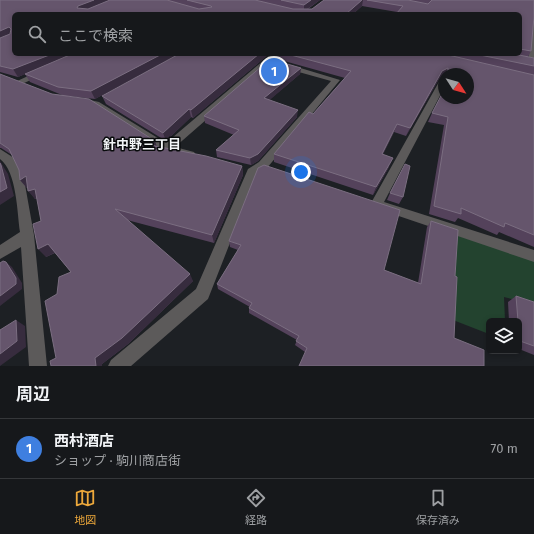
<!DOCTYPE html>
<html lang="ja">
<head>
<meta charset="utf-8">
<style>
	:root { --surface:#16181b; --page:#1f2124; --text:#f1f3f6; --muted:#9ea0a3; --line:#35373a; --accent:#eda83b }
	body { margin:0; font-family:"Fira Sans","Noto Sans JP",sans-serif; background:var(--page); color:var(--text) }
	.controls { position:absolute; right:12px; bottom:12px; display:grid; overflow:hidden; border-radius:6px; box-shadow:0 2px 6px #0003 }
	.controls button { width:36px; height:36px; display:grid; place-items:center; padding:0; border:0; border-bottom:1px solid var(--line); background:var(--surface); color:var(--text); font:20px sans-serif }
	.compass { position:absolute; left:438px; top:68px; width:36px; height:36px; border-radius:50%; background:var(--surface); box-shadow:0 2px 6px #0003; rotate:126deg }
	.you { position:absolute; left:301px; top:172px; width:14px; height:14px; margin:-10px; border:3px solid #fff; border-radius:50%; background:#1a73e8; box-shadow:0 0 0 6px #1a73e833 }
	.badge { display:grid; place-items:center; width:26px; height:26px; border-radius:50%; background:var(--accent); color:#fff; font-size:13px; font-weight:700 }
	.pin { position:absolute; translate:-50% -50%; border:2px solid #fff; box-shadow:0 1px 4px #0006 }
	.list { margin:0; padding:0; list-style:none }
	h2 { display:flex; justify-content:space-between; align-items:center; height:52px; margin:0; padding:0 16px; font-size:17px }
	h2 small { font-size:13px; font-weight:400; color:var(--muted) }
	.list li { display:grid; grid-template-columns:26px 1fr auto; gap:12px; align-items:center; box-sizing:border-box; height:60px; padding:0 16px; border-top:1px solid var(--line) }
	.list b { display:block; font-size:15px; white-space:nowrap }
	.list p { margin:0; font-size:13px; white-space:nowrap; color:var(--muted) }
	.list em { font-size:13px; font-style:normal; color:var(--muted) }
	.icon { flex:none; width:22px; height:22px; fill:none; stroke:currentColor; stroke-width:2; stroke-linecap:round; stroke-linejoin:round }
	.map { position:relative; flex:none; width:534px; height:366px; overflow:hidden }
	.search { position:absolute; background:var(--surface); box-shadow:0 2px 6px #0003; left:12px; right:12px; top:12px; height:44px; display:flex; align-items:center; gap:10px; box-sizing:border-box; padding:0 14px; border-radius:6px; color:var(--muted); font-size:15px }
	.sheet { height:112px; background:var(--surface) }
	nav { display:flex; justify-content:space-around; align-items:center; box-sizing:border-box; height:56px; border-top:1px solid var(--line); background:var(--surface); font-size:11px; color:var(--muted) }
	nav a { display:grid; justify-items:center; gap:2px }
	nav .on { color:var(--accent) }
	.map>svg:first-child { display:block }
	.green { fill:#23432f }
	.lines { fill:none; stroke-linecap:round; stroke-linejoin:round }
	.minor { fill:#5c5a5a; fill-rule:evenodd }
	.wall { fill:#54425b }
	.shaded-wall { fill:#372c3e }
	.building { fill:#65556c; stroke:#7b6e81 }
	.labels { text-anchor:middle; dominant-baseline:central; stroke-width:3; stroke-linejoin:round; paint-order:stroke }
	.neighbourhood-label { font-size:13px; font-weight:bold; fill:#f2f5f7; stroke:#080a0b }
</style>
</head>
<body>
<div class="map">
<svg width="534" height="366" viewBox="0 0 534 366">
	<rect width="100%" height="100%" fill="#1d2024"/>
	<path class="green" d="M 457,235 L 534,261 L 534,305 L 504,297 L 505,321 L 489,321 L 489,334 L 453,320 Z"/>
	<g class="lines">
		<path class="minor" d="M 534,22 L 534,66 L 532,66 L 528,64 L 531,24 Z
			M 271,54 L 280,54 L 274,60 L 340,80 L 267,168 L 257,174 L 208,299 L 131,366 L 108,366 L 111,360 L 196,289 L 248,169 L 259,162 L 331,81 L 270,64 L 175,147 L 194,152 L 196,155 L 190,159 L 163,151 L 85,103 L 90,100 L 99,102 L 166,143 Z
			M 39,71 L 46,73 L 22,84 L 19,85 L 15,82 Z
			M 444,77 L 444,88 L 384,202 L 534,250 L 534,262 L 381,210 L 380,207 L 373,206 L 371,203 L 440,80 Z
			M 0,149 L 14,158 L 24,179 L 34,235 L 47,366 L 29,366 L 21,247 L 0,259 L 0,245 L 20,232 C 17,212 17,172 0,159 Z"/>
	</g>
	<path class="wall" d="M 0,0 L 320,0 L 308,9 L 312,9 L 324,0 L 534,0 L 531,51 L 528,57 L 534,58 L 534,247 L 499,232 L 497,235 L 458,218 L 455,222 L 429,214 L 444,125 L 428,122 L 432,113 L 468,74 L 444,74 L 444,76 L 439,79 L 406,136 L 394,132 L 383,154 L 389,167 L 373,195 L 274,162 L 274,154 L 313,114 L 345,78 L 277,59 L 277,54 L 520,54 L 520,14 L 397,12 L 362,6 L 353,14 L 14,14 L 14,54 L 178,54 L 95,99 L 67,96 L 157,147 L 242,166 L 243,175 L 214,243 L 127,220 L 193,281 L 128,344 L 102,364 L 102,366 L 51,366 L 56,358 L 57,294 L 71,272 L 55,253 L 46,257 L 41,221 L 37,199 L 35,199 L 28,188 L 27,188 L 20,180 L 19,170 L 12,155 L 1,148 L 0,148 L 0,74 L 52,94 L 62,95 L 30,82 L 25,74 L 18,77 L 0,72 Z
		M 179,54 L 269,54 L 193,118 L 191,117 L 166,141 L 106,104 L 102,96 Z
		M 301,68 L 300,74 L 269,100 L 297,117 L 258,161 L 251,165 L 217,157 L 216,150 L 234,135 L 205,123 L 204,116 Z
		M 390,193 L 403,197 L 399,204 L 387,200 Z
		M 431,221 L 455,276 L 305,352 L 295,345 L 297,340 L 249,313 L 249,308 L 250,307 L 218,289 L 217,284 L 238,250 L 230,247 L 229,241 L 384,270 L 418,283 L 427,227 Z
		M 516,296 L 534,302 L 534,355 L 519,349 L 519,321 L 509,321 L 508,302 Z"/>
	<path class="shaded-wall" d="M 94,0 L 115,0 L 80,13 L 77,8 L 78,6 Z
		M 311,0 L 320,0 L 304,11 L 304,5 Z
		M 362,0 L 363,0 L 362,6 L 353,14 L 346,14 Z
		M 9,27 L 14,35 L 0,40 L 0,31 Z
		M 52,54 L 75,54 L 18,77 L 13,69 Z
		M 162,54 L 178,54 L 95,99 L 91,91 Z
		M 259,54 L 269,54 L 193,118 L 191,110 Z
		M 301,68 L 300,74 L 264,105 L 264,98 Z
		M 448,68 L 445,74 L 444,74 L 444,76 L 439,79 L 406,136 L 410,128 L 442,71 Z
		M 189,109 L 191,117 L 166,141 L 163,133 Z
		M 298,110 L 297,117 L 258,161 L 251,165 L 250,158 Z
		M 397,124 L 394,132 L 379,162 L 382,154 Z
		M 155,141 L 158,150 L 150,145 Z
		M 393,158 L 389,167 L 373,195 L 376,187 Z
		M 0,161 L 8,174 L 14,196 L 0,205 Z
		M 242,166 L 243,175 L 214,243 L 212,235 Z
		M 26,176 L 33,185 L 27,188 L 20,180 Z
		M 35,189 L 41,197 L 35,199 L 28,191 Z
		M 48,244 L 56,252 L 46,257 L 38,249 Z
		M 6,262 L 12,267 L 22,283 L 22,289 L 0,306 L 0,296 Z
		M 190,274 L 193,281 L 128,344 L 102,364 L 102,366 L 96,366 L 95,358 Z
		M 16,320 L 25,326 L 26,347 L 0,366 L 0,354 Z"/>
	<path class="building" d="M 0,0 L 94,0 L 78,6 L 77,8 L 88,9 L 110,0 L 167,0 L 199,9 L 212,7 L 211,6 L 187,0 L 255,0 L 293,9 L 312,9 L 324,0 L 362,0 L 346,14 L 14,14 L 14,54 L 52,54 L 13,69 L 0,66 L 0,38 L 10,34 L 11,29 L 9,27 L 0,31 Z
		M 281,0 L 311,0 L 304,5 Z
		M 367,0 L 408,0 L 428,4 L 432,0 L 534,0 L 534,16 L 531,51 L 520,49 L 520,14 L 396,14 L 403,6 Z
		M 72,54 L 162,54 L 91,91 L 58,87 L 25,74 Z
		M 179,54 L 259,54 L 191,110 L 189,109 L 163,133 L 102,96 Z
		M 287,54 L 444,54 L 534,75 L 534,235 L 505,223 L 504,227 L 461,208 L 461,214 L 434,206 L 448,117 L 432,113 L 444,90 L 444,98 L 468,98 L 468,74 L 448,74 L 448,68 L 442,71 L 410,128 L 397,124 L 382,154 L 393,158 L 376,187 L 274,154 L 309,112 L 313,114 L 351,71 Z
		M 475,54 L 514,54 L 534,58 L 534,66 Z
		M 270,59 L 301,68 L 264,98 L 298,110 L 258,154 L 250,158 L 216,150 L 239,130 L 204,116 Z
		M 0,74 L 52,94 L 89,99 L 155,141 L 150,145 L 206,156 L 242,166 L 212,235 L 115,209 L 190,274 L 122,338 L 95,358 L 96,366 L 51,366 L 50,361 L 56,358 L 45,301 L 57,294 L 59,277 L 71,272 L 48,244 L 38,249 L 33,224 L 41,221 L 35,189 L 28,191 L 26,176 L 20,180 L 19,170 L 9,149 L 0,143 Z
		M 0,163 L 1,165 L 7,188 L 0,192 Z
		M 405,164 L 410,166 L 403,197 L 390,193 Z
		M 264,165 L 400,210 L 384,270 L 421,284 L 431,221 L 458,230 L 455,276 L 457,277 L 454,338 L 484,350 L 484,366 L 299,366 L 307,348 L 296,341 L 299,336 L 249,308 L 252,303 L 217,284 L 241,245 L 229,241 L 258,168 Z
		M 3,261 L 6,262 L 16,278 L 16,284 L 0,296 L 0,263 Z
		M 516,296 L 534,302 L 534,346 L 520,341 L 519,321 L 518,321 Z
		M 16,320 L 17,341 L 0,354 L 0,330 Z"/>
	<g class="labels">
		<g class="neighbourhood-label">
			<text x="142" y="144">針中野三丁目</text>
		</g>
	</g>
</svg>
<div class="controls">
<button><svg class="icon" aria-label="layers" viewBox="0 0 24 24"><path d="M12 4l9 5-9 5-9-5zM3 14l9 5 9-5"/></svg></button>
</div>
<svg class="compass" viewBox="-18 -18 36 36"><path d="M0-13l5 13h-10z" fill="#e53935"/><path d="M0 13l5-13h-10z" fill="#9ea0a3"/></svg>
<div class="you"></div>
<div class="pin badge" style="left:274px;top:71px;background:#3f7fe0">1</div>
<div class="search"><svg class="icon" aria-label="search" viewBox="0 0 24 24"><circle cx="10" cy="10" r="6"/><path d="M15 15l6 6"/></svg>ここで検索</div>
</div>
<section class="sheet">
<h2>周辺<small></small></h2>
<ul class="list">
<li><span class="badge" style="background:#3f7fe0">1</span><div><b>西村酒店</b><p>ショップ · 駒川商店街</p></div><em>70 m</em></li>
</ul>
</section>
<nav>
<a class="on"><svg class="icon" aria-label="map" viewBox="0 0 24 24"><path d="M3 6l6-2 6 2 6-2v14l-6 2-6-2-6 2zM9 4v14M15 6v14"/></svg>地図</a>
<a><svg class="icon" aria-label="directions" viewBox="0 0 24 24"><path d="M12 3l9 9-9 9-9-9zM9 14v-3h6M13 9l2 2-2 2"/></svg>経路</a>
<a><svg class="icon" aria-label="saved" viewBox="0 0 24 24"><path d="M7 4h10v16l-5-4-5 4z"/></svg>保存済み</a>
</nav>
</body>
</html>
